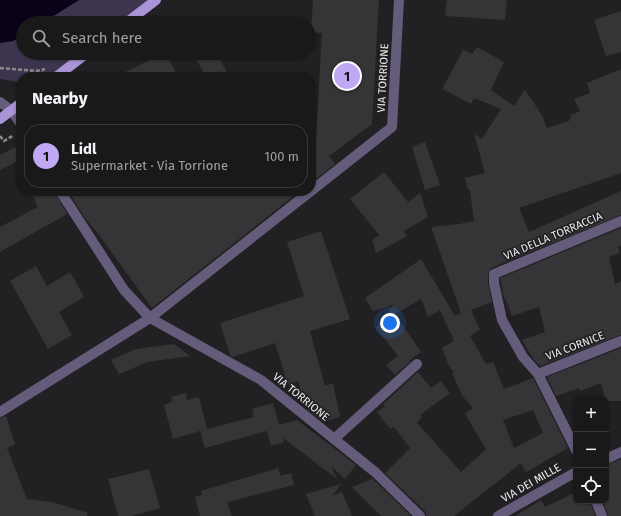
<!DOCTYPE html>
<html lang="en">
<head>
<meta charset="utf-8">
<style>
	:root { --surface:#19191a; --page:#222223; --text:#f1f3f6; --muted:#9fa0a2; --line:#373839; --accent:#c0a8f4 }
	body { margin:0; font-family:"Fira Sans",sans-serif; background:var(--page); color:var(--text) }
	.controls { position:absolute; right:12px; bottom:12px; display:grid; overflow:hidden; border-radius:8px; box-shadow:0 1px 3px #0004 }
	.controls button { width:36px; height:36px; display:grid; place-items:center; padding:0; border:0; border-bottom:1px solid var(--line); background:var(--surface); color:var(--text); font:20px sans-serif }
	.you { position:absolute; left:390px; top:323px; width:14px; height:14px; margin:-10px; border:3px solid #fff; border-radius:50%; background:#1a73e8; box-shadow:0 0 0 6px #1a73e833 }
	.badge { display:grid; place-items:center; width:26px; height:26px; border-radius:50%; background:var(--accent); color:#111; font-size:13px; font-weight:700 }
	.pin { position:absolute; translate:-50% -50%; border:2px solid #fff; box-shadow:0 1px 4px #0006 }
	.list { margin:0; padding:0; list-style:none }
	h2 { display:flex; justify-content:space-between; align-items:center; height:52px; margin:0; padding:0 16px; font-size:17px }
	h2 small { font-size:13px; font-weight:400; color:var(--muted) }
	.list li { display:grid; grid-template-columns:26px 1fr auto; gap:12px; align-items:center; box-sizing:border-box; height:64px; margin:0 8px 8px; padding:0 8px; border:1px solid var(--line); border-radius:16px }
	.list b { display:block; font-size:15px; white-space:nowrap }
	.list p { margin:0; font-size:13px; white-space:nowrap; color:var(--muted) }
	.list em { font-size:13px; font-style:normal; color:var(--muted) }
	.icon { flex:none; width:22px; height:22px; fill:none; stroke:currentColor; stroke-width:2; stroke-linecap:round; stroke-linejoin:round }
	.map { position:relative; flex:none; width:621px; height:516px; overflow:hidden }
	.search { position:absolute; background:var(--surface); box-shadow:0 1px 3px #0004; left:16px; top:16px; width:300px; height:44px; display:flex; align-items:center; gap:10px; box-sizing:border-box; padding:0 14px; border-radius:22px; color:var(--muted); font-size:15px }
	.panel { position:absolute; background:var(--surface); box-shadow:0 1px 3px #0004; left:16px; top:72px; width:300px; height:124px; border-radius:16px }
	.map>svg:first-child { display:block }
	.green { fill:#3d354f }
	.water { fill:#0b021a }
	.building { fill:#353437; fill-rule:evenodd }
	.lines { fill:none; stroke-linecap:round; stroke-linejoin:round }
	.path { stroke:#8a8a8c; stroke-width:2.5; stroke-dasharray:4 2; stroke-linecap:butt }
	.minor { stroke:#655b7b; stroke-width:10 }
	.major { stroke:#a994d7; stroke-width:10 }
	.labels { text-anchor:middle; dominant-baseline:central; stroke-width:3.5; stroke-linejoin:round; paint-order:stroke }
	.street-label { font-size:11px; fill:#ebebed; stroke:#212123 }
</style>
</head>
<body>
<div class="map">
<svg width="621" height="516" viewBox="0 0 621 516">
	<rect width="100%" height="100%" fill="#212123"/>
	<path class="green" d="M 79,0 L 156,0 L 126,23 L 42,23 Z
		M 23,35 L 23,53 L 87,53 L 56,77 L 21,77 L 21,82 L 19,82 L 0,79 L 0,43 L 13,41 Z"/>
	<path class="water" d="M 0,0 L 79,0 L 42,23 L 23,23 L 23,35 L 13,41 L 0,43 Z"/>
	<path class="building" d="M 313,0 L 379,0 L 372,124 L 329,156 L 335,164 L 311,183 L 311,131 L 316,139 L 322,33 L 311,32 Z
		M 447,0 L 507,0 L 505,20 L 445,16 Z
		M 621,11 L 621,52 L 606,56 L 594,20 Z
		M 477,47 L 504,62 L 491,90 L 514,106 L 525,90 L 542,115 L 547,128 L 569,121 L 571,115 L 580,111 L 574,99 L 590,93 L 587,83 L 621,69 L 621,173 L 519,208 L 529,232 L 621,191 L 621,215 L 491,268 L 488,274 L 488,283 L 492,302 L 471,310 L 480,330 L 470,336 L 486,364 L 493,362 L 504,389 L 533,378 L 568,448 L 526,472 L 521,463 L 454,516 L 426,516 L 425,511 L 385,473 L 410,448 L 394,427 L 390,429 L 377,412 L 385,406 L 383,404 L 418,372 L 431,388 L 441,381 L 450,393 L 420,415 L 422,417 L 417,423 L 461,472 L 486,449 L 465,414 L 473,408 L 463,397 L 452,373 L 454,372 L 449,366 L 442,348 L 454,341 L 440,310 L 428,317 L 421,299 L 395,314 L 421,352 L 409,361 L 410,362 L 395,375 L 386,365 L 398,356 L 376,328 L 393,305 L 373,311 L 365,298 L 421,259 L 455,316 L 461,313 L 431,227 L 459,224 L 474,221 L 470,190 L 468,190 L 465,178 L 485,173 L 474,134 L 482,139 L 501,109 L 474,98 L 471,104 L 442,89 L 463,50 L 472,54 ZM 533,410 L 543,433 L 514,448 L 503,420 Z
		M 164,53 L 166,53 L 178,77 L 115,77 Z
		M 193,53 L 217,53 L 229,77 L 206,77 Z
		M 425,142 L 440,185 L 425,190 L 412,147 Z
		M 21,144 L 21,159 L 0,170 L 0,155 Z
		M 384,172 L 408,202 L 420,193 L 428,217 L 404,231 L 407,236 L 376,253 L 372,240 L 379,235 L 350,199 Z
		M 30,191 L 54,191 L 67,214 L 0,252 L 0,227 L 38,207 Z
		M 68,191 L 300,191 L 152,308 L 94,228 L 94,229 L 85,218 Z
		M 621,228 L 621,246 L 618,246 L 620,253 L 609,257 L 615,284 L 621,281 L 621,335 L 540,366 L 534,360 L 522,340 L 545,332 L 539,307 L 512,316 L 505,298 L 504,298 L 500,278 Z
		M 321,231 L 350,319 L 310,331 L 325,386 L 333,383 L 340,417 L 323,422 L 306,408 L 298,381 L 288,385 L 275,343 L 233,357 L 230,355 L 220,323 L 304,296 L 287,242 Z
		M 36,266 L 47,286 L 70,272 L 84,297 L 59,312 L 72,335 L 48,349 L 10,281 Z
		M 174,344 L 190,356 L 148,362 L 119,374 L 111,360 L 136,349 Z
		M 621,348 L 621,401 L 606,401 L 601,383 L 580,391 L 579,388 L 556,396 L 547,377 Z
		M 186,393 L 187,400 L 199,397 L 207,429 L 254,417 L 252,409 L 273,403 L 279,425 L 297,420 L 356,465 L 345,479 L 331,466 L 337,479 L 283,438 L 284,442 L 271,446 L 267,431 L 205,448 L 200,431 L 173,439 L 164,405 L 172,402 L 171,397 Z
		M 6,416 L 15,444 L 7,448 L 27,499 L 52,502 L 88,513 L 87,516 L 0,516 L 0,418 Z
		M 621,459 L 621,516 L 608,516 L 603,501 L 606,501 L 606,465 Z
		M 278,468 L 281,476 L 291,473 L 294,485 L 227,502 L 232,516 L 200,516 L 195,497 L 202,495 L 201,491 Z
		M 149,469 L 160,508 L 132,516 L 118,516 L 108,479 Z
		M 372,479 L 376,482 L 411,516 L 381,516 L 352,487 Z
		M 341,484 L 332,496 L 342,492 L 352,516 L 315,516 L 306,494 Z
		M 576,492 L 576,501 L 590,501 L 595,516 L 515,516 L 541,500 L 545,507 Z"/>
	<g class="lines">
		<path class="path" d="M 106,23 L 115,16
			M 0,68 L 36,71 L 45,69
			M 37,77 L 43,72
			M 0,136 L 4,141 L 14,135"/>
		<path class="minor" d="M 0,102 L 11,110 L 21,124
			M 60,191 L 124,290 L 150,318 L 261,380 L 375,472 L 420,516
			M 311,191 L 392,127 L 399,0
			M 538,374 L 621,341
			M 0,412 L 150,318 L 311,191
			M 334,439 L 417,364
			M 576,450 L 538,374 L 523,357 L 502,320 L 494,283 L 494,274 L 621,221
			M 606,459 L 621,452
			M 596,501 L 602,516
			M 498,516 L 576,472"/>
		<path class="major" d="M 126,23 L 156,0
			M 56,77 L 87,53
			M 0,119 L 21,103"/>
	</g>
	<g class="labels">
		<g class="street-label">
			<text transform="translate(383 78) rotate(-87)">VIA TORRIONE</text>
			<text transform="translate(553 236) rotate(-23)">VIA DELLA TORRACCIA</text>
			<text transform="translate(575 346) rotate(-21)">VIA CORNICE</text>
			<text transform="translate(301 397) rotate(39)">VIA TORRIONE</text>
			<text transform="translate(531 483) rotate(-30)">VIA DEI MILLE</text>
		</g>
	</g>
</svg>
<div class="controls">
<button>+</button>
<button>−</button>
<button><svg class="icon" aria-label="locate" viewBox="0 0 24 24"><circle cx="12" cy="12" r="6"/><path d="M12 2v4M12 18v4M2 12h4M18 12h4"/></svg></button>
</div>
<div class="you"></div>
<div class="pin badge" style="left:347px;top:76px">1</div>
<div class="search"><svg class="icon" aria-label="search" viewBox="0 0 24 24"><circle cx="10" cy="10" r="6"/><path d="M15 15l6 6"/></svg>Search here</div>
<section class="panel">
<h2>Nearby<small></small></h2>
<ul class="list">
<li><span class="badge">1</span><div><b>Lidl</b><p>Supermarket · Via Torrione</p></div><em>100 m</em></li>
</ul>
</section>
</div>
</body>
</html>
